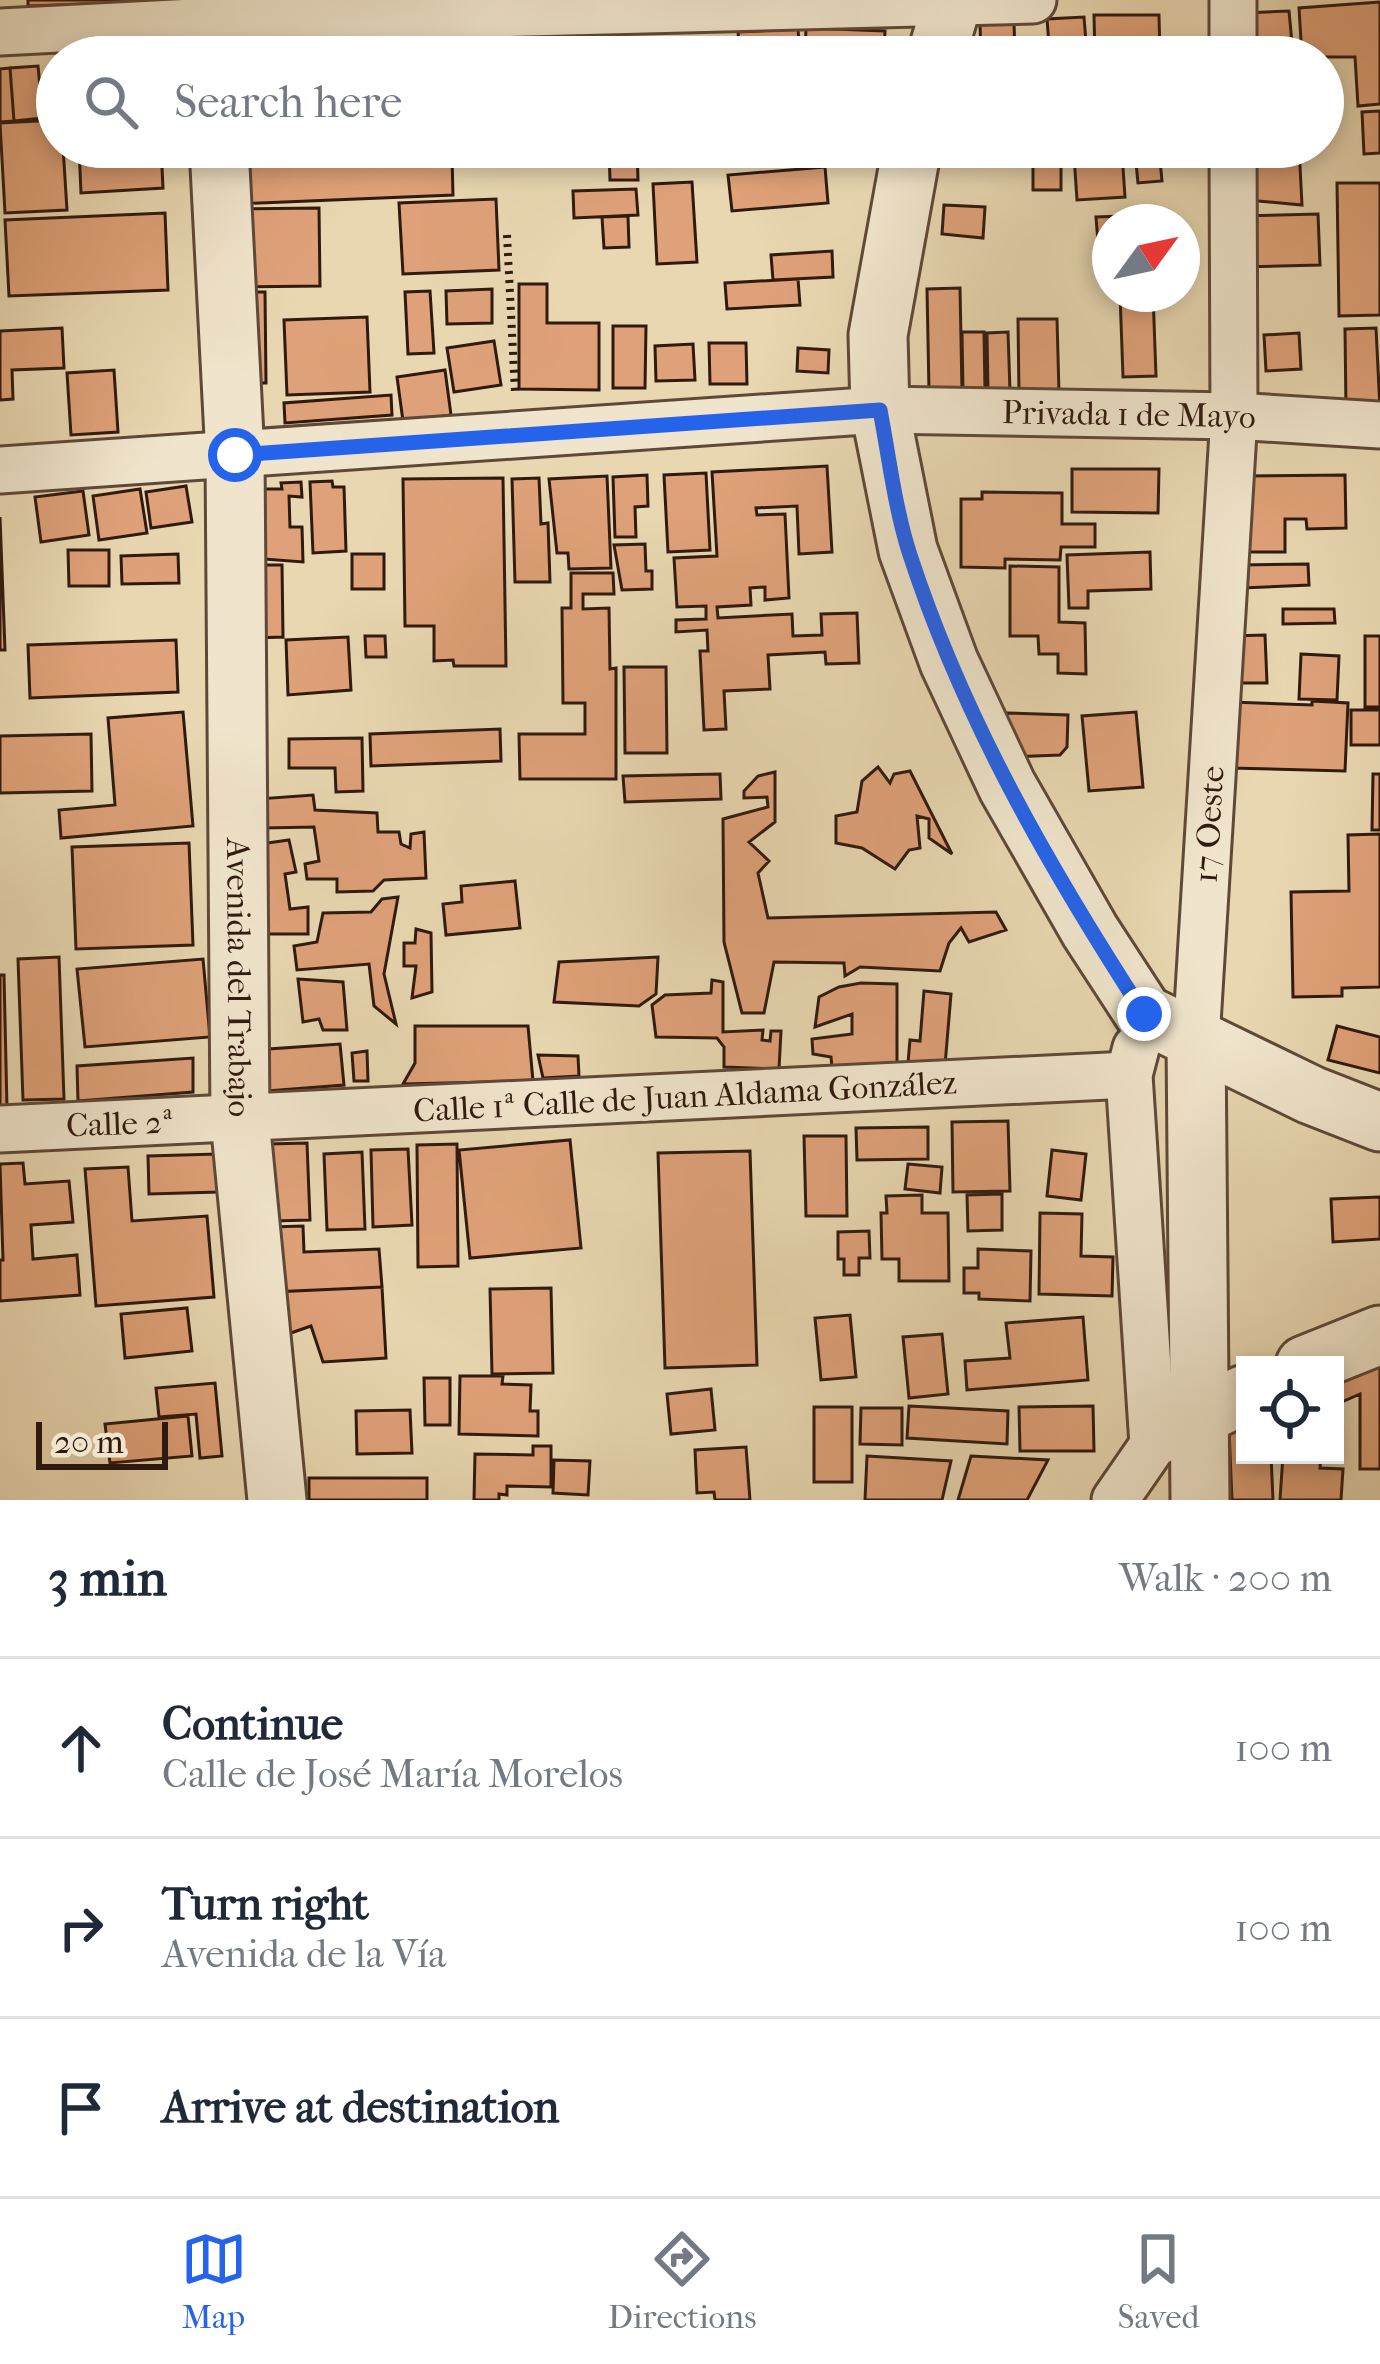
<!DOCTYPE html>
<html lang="en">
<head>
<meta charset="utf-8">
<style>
	:root { --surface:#fff; --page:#f6f6f7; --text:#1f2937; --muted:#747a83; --line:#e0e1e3; --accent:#2563eb }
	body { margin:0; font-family:"IM FELL French Canon",serif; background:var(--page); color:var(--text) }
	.controls { position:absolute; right:36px; bottom:36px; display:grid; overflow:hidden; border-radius:0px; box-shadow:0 6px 18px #0003 }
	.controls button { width:108px; height:108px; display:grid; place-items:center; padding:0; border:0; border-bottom:3px solid var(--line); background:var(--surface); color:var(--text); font:60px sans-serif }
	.compass { position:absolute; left:1092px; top:204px; width:108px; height:108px; border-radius:50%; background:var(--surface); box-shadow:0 6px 18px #0003; rotate:57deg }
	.scale { position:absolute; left:36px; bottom:30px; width:132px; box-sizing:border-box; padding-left:12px; border:6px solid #301a0f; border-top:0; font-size:33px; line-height:42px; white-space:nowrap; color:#301a0f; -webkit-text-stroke:9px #f0e5cc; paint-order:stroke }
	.stop { position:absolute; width:36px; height:36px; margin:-27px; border:9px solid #2563eb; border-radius:50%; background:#fff }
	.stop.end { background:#2563eb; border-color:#fff; box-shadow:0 3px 12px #0008 }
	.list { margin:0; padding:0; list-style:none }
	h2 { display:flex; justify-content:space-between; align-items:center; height:156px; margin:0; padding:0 48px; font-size:51px }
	h2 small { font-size:39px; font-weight:400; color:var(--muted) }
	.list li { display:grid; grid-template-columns:78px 1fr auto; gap:36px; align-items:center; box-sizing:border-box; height:180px; padding:0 48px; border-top:3px solid var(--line) }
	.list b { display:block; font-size:45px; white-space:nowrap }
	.list p { margin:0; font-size:39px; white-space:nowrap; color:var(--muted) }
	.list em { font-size:39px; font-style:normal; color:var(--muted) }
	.icon { flex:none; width:66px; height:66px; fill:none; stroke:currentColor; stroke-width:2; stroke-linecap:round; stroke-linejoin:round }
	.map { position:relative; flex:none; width:1380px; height:1500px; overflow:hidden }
	.search { position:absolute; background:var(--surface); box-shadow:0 6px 18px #0003; left:36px; right:36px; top:36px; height:132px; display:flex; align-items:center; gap:30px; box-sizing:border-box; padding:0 42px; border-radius:66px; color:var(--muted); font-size:45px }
	.sheet { height:696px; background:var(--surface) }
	nav { display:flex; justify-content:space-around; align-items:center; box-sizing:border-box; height:168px; border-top:3px solid var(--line); background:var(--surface); font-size:33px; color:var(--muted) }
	nav a { display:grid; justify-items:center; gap:6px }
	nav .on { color:var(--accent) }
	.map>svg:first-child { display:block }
	.building { fill:#dfa179; stroke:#301a0f; stroke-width:3 }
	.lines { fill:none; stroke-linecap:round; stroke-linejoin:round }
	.minor-casing { stroke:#5e4938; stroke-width:51 }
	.tertiary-casing { stroke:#5e4938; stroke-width:63 }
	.path { stroke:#301a0f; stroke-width:8; stroke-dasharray:3 6; stroke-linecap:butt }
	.minor { stroke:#f0e5cc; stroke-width:45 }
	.tertiary { stroke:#f0e5cc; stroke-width:57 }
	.route { stroke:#2563eb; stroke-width:15 }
	.labels { text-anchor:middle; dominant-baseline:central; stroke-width:9; stroke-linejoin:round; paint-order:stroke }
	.street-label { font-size:33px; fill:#301a0f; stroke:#f0e5cc }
</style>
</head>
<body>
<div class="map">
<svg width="1380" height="1500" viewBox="0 0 1380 1500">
	<rect width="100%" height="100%" fill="#e8d7b1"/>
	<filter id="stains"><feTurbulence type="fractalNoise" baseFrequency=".00167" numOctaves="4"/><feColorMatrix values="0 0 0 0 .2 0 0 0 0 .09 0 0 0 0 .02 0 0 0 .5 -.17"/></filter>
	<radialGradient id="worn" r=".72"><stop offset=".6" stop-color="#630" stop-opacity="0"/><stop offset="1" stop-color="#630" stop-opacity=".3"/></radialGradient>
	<path class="building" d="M 28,0 L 152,0 L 152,2 L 28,6 Z
		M 1380,2 L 1380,104 L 1358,106 L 1355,57 L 1302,57 L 1299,8 Z
		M 1289,11 L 1292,43 L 1246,44 L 1245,13 Z
		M 1094,15 L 1159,15 L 1160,57 L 1095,57 Z
		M 1084,17 L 1086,42 L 1049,45 L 1047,19 Z
		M 980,23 L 1014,23 L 1015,57 L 981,57 Z
		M 806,28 L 885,31 L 884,57 L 805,55 Z
		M 798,29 L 800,57 L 740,57 L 738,32 Z
		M 524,38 L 525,57 L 226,57 L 226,51 Z
		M 679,42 L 678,57 L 635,57 L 634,43 Z
		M 634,43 L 635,57 L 606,57 L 606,44 Z
		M 38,66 L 43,118 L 14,121 L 10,68 Z
		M 10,68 L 14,121 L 0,122 L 0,69 Z
		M 1380,111 L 1380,153 L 1364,154 L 1362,112 Z
		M 57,120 L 57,147 L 63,147 L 67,210 L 5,213 L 0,123 Z
		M 79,147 L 161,147 L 163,188 L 81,193 Z
		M 231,147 L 529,147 L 529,153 L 452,156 L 453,195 L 233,204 Z
		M 609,147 L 637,147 L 638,180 L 610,180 Z
		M 784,147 L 821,147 L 822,158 L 786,162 Z
		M 1244,147 L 1299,147 L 1302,205 L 1247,200 Z
		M 1159,150 L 1162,181 L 1138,183 L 1135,153 Z
		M 1122,153 L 1125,197 L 1077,200 L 1074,156 Z
		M 1033,157 L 1061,157 L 1061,190 L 1033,190 Z
		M 825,167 L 828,203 L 732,211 L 728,175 Z
		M 692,182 L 697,262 L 657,264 L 653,184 Z
		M 1337,183 L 1380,183 L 1380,315 L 1339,316 Z
		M 636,189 L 638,215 L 574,218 L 573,191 Z
		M 496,199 L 499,270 L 403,274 L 399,203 Z
		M 944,205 L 985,207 L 983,238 L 942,234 Z
		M 319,208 L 320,286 L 234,287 L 233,209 Z
		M 165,213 L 168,290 L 9,296 L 5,220 Z
		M 1318,214 L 1320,265 L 1241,267 L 1238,216 Z
		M 628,216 L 629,247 L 604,248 L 602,217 Z
		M 1123,216 L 1123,222 L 1110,222 L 1110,254 L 1099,255 L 1096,217 Z
		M 832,251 L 833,277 L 773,280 L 771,255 Z
		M 798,279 L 800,305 L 727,309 L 725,283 Z
		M 519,284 L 547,284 L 547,323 L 599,323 L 599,390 L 519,389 Z
		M 960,288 L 962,391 L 929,391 L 927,289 Z
		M 492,289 L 492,323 L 447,324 L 446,291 Z
		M 430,291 L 434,353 L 408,354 L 405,292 Z
		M 234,292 L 265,292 L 266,383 L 234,383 Z
		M 1120,294 L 1153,294 L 1156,376 L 1123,377 Z
		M 367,317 L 370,392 L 287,395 L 284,320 Z
		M 1018,319 L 1057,319 L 1059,393 L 1019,394 Z
		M 613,326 L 646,326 L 645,388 L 613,388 Z
		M 62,328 L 64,368 L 12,370 L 13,399 L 0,400 L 0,331 Z
		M 1376,328 L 1380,409 L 1346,410 L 1345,329 Z
		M 962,332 L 984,332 L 985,391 L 963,392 Z
		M 1008,332 L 1010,391 L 988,391 L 987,333 Z
		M 1299,333 L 1301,369 L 1266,371 L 1264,335 Z
		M 494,341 L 501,385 L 454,392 L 447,348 Z
		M 709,343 L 746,343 L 747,384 L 710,384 Z
		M 693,344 L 695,380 L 656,381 L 655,346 Z
		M 798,348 L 829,350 L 828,373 L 797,371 Z
		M 114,370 L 118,432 L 71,435 L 67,373 Z
		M 445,370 L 451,415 L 403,421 L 397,377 Z
		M 391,395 L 392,415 L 285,423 L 284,403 Z
		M 827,466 L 832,552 L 799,554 L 797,506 L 756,508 L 757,515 L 785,514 L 789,598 L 765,600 L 765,587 L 750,588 L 751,605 L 717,607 L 718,618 L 792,614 L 793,636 L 822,635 L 821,614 L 857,613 L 859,663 L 826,664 L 825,652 L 768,655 L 770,689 L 724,691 L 726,729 L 704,730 L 700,651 L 708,651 L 707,630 L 676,632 L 676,620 L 706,619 L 706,606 L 677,607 L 674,558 L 717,556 L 712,472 Z
		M 1072,469 L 1159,469 L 1158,513 L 1072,512 Z
		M 706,473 L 710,550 L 668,552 L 664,475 Z
		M 647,475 L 648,506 L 635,507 L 636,537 L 615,537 L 613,477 Z
		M 1345,475 L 1346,528 L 1307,529 L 1306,519 L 1285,519 L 1285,552 L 1229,552 L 1239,476 Z
		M 607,476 L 611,568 L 569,569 L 568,553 L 557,553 L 549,479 Z
		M 503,478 L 506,666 L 454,666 L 453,660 L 434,661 L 434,626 L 405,626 L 403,479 Z
		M 539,478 L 541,524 L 548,523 L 550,582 L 515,582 L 512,479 Z
		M 332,481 L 333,487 L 344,487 L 346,551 L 313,553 L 310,482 Z
		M 301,482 L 302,497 L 289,496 L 290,527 L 302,527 L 303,562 L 249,558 L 248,489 L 282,489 L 281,483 Z
		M 186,486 L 192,522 L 151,528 L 146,492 Z
		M 140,489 L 147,533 L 99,540 L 93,496 Z
		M 83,491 L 89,535 L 41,542 L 35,497 Z
		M 982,492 L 1062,493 L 1062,524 L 1095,524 L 1095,547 L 1061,547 L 1060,560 L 1005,559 L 1005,568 L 961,567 L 961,499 L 982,499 Z
		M 0,517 L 5,650 L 0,650 Z
		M 645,544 L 646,571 L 652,571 L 652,589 L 622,590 L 614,545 Z
		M 68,550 L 109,550 L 109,586 L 69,586 Z
		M 1150,552 L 1151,589 L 1088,591 L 1088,608 L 1069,608 L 1067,555 Z
		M 178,554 L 179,583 L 122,584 L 121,556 Z
		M 352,554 L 384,554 L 384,589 L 352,589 Z
		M 1308,564 L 1309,585 L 1242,588 L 1241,565 Z
		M 249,565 L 282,565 L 283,637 L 250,638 Z
		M 1010,566 L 1059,567 L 1059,622 L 1085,623 L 1086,674 L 1058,673 L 1058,654 L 1039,654 L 1038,636 L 1010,636 Z
		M 571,573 L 613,573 L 614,594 L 583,594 L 583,609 L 609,608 L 610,669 L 616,668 L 616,779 L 520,779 L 519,734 L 585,734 L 585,703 L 563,703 L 562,608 L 571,608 Z
		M 1283,609 L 1334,609 L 1335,623 L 1283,624 Z
		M 1265,635 L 1267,683 L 1231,683 L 1229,636 Z
		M 365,636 L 385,636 L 386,657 L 366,657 Z
		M 1365,636 L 1380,636 L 1380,707 L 1365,707 Z
		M 348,637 L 351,690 L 288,695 L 286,640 Z
		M 176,640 L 178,692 L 30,698 L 28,645 Z
		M 1301,654 L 1339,656 L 1337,700 L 1299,699 Z
		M 624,667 L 666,667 L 667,753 L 625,753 Z
		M 1312,701 L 1348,703 L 1345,771 L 1230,768 L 1231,702 L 1312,705 Z
		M 1351,710 L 1380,710 L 1380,745 L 1351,745 Z
		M 183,712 L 193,826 L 61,838 L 59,810 L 115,805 L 108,718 Z
		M 1136,712 L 1143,787 L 1089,791 L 1082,716 Z
		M 1007,713 L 1068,715 L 1067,747 L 1060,755 L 1008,757 Z
		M 500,729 L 501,761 L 371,766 L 370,734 Z
		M 91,734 L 92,791 L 0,793 L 0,736 Z
		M 362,738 L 363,791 L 336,792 L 335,768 L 289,768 L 289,739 Z
		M 878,767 L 890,783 L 894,774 L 910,771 L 952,854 L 929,838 L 929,819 L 917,816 L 920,848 L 909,850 L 895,869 L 862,848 L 836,843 L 836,816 L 857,812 L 862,781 Z
		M 775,772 L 775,822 L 749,842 L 769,861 L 758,873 L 768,918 L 996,912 L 1006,930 L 969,942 L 961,928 L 949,943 L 940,971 L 860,967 L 845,976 L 844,963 L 774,962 L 764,1013 L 742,1013 L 724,942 L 723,819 L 768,807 L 767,797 L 744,798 L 744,791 L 758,776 Z
		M 720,774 L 721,799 L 625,802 L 623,776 Z
		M 1373,774 L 1380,774 L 1380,830 L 1372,830 Z
		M 313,795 L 315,810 L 377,813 L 378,832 L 399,832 L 401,844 L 410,848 L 411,834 L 424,832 L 426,878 L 384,880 L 373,891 L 337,892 L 337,879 L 307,879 L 305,864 L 319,861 L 314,827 L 264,828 L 257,799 Z
		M 1380,834 L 1380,987 L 1342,988 L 1342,996 L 1293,997 L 1291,892 L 1349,891 L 1348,835 Z
		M 289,840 L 296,872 L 285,874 L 290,909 L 308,907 L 308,934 L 262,934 L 260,844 Z
		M 189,843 L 193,945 L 76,949 L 72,847 Z
		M 515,881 L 520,928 L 446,935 L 443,904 L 462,902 L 461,886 Z
		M 398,897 L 384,974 L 396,1024 L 374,1006 L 369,964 L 297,970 L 294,946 L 317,942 L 323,913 L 371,912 L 382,899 Z
		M 416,929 L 431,933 L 432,992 L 412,998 L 416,966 L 404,966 L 404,943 L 415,943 Z
		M 59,957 L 64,1099 L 23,1100 L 18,959 Z
		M 658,957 L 656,994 L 639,1006 L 554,1002 L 559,962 Z
		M 203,959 L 210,1037 L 85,1047 L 77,969 Z
		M 0,975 L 4,975 L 7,1109 L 0,1110 Z
		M 298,979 L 343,982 L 347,1030 L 323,1030 L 319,1019 L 303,1022 Z
		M 712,980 L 723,982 L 723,1032 L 763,1030 L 762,1040 L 770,1041 L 771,1031 L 781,1031 L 779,1069 L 724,1067 L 724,1047 L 717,1038 L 656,1037 L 652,1005 L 665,995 L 711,993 Z
		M 861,983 L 897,984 L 897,1069 L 832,1068 L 831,1057 L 813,1054 L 812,1039 L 852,1034 L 852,1014 L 815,1027 L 819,997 L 839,987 Z
		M 924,991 L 951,994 L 944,1077 L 907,1074 L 910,1040 L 920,1041 Z
		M 415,1026 L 528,1026 L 533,1081 L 403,1084 L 415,1063 Z
		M 1337,1026 L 1380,1037 L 1380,1073 L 1328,1060 Z
		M 340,1044 L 344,1085 L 267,1091 L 269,1049 Z
		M 367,1051 L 368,1081 L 354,1081 L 352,1053 Z
		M 538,1055 L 578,1056 L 579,1076 L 543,1078 Z
		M 193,1058 L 193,1092 L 78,1101 L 77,1066 Z
		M 1008,1121 L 1010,1191 L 953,1192 L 952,1122 Z
		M 928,1127 L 928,1159 L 857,1160 L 856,1128 Z
		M 804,1136 L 846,1136 L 847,1216 L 806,1216 Z
		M 570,1140 L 581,1248 L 470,1258 L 459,1150 Z
		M 307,1143 L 310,1220 L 273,1221 L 269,1144 Z
		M 457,1144 L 458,1266 L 418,1267 L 417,1145 Z
		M 408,1149 L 412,1225 L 373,1227 L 371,1150 Z
		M 1052,1150 L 1086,1154 L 1081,1200 L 1047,1196 Z
		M 750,1151 L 757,1365 L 665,1368 L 658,1153 Z
		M 362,1152 L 365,1229 L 327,1230 L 324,1154 Z
		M 217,1154 L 218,1192 L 149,1194 L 148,1156 Z
		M 23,1163 L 25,1184 L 69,1181 L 73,1222 L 31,1225 L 33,1259 L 77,1255 L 80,1295 L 0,1301 L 0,1260 L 3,1260 L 0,1164 Z
		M 908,1164 L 942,1167 L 940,1193 L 905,1189 Z
		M 128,1167 L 132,1221 L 207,1216 L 214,1297 L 96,1306 L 85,1169 Z
		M 1002,1194 L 1002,1230 L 968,1231 L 967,1195 Z
		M 922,1195 L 922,1213 L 948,1213 L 949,1281 L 899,1281 L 899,1259 L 882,1259 L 881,1213 L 887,1213 L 886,1196 Z
		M 1380,1197 L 1380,1239 L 1333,1242 L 1331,1199 Z
		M 1040,1213 L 1082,1214 L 1081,1256 L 1113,1257 L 1112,1296 L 1039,1294 Z
		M 303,1226 L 304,1252 L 379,1249 L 382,1287 L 273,1292 L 271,1227 Z
		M 869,1231 L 870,1258 L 859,1258 L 859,1275 L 844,1275 L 844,1259 L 838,1259 L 838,1232 Z
		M 978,1249 L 1031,1251 L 1030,1301 L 979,1299 L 979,1293 L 964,1293 L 964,1268 L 978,1268 Z
		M 382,1287 L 386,1358 L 323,1362 L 311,1326 L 288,1334 L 273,1292 Z
		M 551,1288 L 553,1373 L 492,1374 L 490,1289 Z
		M 187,1308 L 192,1351 L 125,1358 L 121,1314 Z
		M 850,1315 L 856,1377 L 821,1380 L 815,1318 Z
		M 1083,1317 L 1088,1380 L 967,1390 L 965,1361 L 1010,1358 L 1006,1323 Z
		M 942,1334 L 948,1394 L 909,1398 L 903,1337 Z
		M 1380,1347 L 1380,1469 L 1360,1469 L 1360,1394 L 1335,1405 L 1335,1365 Z
		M 460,1376 L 503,1376 L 502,1384 L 531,1385 L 530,1411 L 538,1411 L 538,1436 L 459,1434 Z
		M 424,1378 L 450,1378 L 450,1425 L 425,1425 Z
		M 215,1383 L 222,1456 L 200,1458 L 196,1414 L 159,1417 L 156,1388 Z
		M 711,1389 L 715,1430 L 671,1434 L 667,1394 Z
		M 909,1406 L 1008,1411 L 1007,1444 L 907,1438 Z
		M 1093,1406 L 1094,1451 L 1020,1451 L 1019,1407 Z
		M 814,1407 L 852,1407 L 852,1482 L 814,1482 Z
		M 861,1408 L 902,1408 L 902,1445 L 860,1444 Z
		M 410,1410 L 412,1453 L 357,1454 L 356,1411 Z
		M 188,1416 L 192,1456 L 110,1463 L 105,1424 Z
		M 1245,1429 L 1245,1455 L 1271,1455 L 1273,1500 L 1232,1500 L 1229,1430 Z
		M 533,1446 L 551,1446 L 551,1487 L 507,1486 L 507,1495 L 499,1494 L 499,1500 L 474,1500 L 475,1454 L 533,1455 Z
		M 746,1447 L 750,1500 L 715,1500 L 714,1492 L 697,1493 L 695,1450 Z
		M 1283,1455 L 1321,1455 L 1320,1468 L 1343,1469 L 1341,1500 L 1280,1500 Z
		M 867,1456 L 951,1461 L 942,1500 L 865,1500 Z
		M 971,1456 L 1048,1460 L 1027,1500 L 958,1500 Z
		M 554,1460 L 590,1461 L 588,1495 L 553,1493 Z
		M 309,1478 L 427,1478 L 427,1500 L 309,1500 Z"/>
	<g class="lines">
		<g class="minor-casing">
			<g id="minor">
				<path d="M 1233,0 L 1233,57"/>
				<path d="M 0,32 L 213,21 L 1033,0"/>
				<path id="s1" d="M 0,470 L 880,410 L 1234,416 L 1380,425"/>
				<path id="s2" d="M 1196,1040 L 1234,416 L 1233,147"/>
				<path d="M 1136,1048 L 1129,1075 L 1153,1445"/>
				<path d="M 0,1129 L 1129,1075"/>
				<path d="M 1115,1500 L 1153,1445 L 1179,1429"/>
			</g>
		</g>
		<g class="tertiary-casing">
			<g id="tertiary">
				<path d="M 211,0 L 214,57"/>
				<path d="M 936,57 L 953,0"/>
				<path id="s3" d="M 219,147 L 235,456 L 240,1120 L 277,1500"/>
				<path d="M 912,147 L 878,335 L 880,410 L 908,550 L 949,662 L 1007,786 L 1090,931 L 1144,1014 L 1311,1095 L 1380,1122"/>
				<path d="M 1196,1040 L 1200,1500"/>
				<path d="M 1305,1365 L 1380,1335"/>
				<path d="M 1196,1418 L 1245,1394"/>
			</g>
		</g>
		<path class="path" d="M 507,235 L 515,392"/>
		<use href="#minor" class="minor"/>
		<use href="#tertiary" class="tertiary"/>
	</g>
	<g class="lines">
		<path class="route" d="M 235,455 L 880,410 C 889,457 895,509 910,555 C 964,720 1050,869 1144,1014"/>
	</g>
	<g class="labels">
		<g class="street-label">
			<text stroke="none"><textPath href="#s1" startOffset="1131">Privada 1 de Mayo</textPath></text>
			<text stroke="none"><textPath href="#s2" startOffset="216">17 Oeste</textPath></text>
			<text stroke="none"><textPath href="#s3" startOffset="831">Avenida del Trabajo</textPath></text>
			<text transform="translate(685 1097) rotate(-3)">Calle 1ª Calle de Juan Aldama González</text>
			<text transform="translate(120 1124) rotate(-2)">Calle 2ª</text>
		</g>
	</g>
	<rect width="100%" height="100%" filter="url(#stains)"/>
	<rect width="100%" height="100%" fill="url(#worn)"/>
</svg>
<div class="controls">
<button><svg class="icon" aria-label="locate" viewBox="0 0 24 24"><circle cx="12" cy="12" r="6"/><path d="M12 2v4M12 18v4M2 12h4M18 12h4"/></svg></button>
</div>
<svg class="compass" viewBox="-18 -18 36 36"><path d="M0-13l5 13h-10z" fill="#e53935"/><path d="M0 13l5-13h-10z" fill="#747a83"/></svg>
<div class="scale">20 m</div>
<div class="stop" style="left:235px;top:455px"></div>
<div class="stop end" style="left:1144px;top:1014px"></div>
<div class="search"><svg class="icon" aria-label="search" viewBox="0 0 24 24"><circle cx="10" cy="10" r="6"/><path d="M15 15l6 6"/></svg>Search here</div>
</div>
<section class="sheet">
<h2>3 min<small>Walk · 200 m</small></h2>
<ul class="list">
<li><svg class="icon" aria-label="ahead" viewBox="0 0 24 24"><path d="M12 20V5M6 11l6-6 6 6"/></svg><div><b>Continue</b><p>Calle de José María Morelos</p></div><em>100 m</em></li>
<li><svg class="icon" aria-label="right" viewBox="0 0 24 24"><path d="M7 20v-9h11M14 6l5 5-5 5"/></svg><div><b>Turn right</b><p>Avenida de la Vía</p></div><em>100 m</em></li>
<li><svg class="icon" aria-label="arrive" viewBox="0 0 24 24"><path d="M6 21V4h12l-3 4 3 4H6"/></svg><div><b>Arrive at destination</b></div></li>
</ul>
</section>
<nav>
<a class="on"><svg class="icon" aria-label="map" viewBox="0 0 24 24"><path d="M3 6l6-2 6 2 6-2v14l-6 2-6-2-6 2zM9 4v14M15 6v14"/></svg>Map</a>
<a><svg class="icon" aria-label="directions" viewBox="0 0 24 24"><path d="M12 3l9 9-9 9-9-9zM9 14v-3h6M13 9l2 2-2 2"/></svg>Directions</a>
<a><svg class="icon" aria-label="saved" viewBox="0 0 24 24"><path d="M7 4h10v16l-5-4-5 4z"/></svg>Saved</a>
</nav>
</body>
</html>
